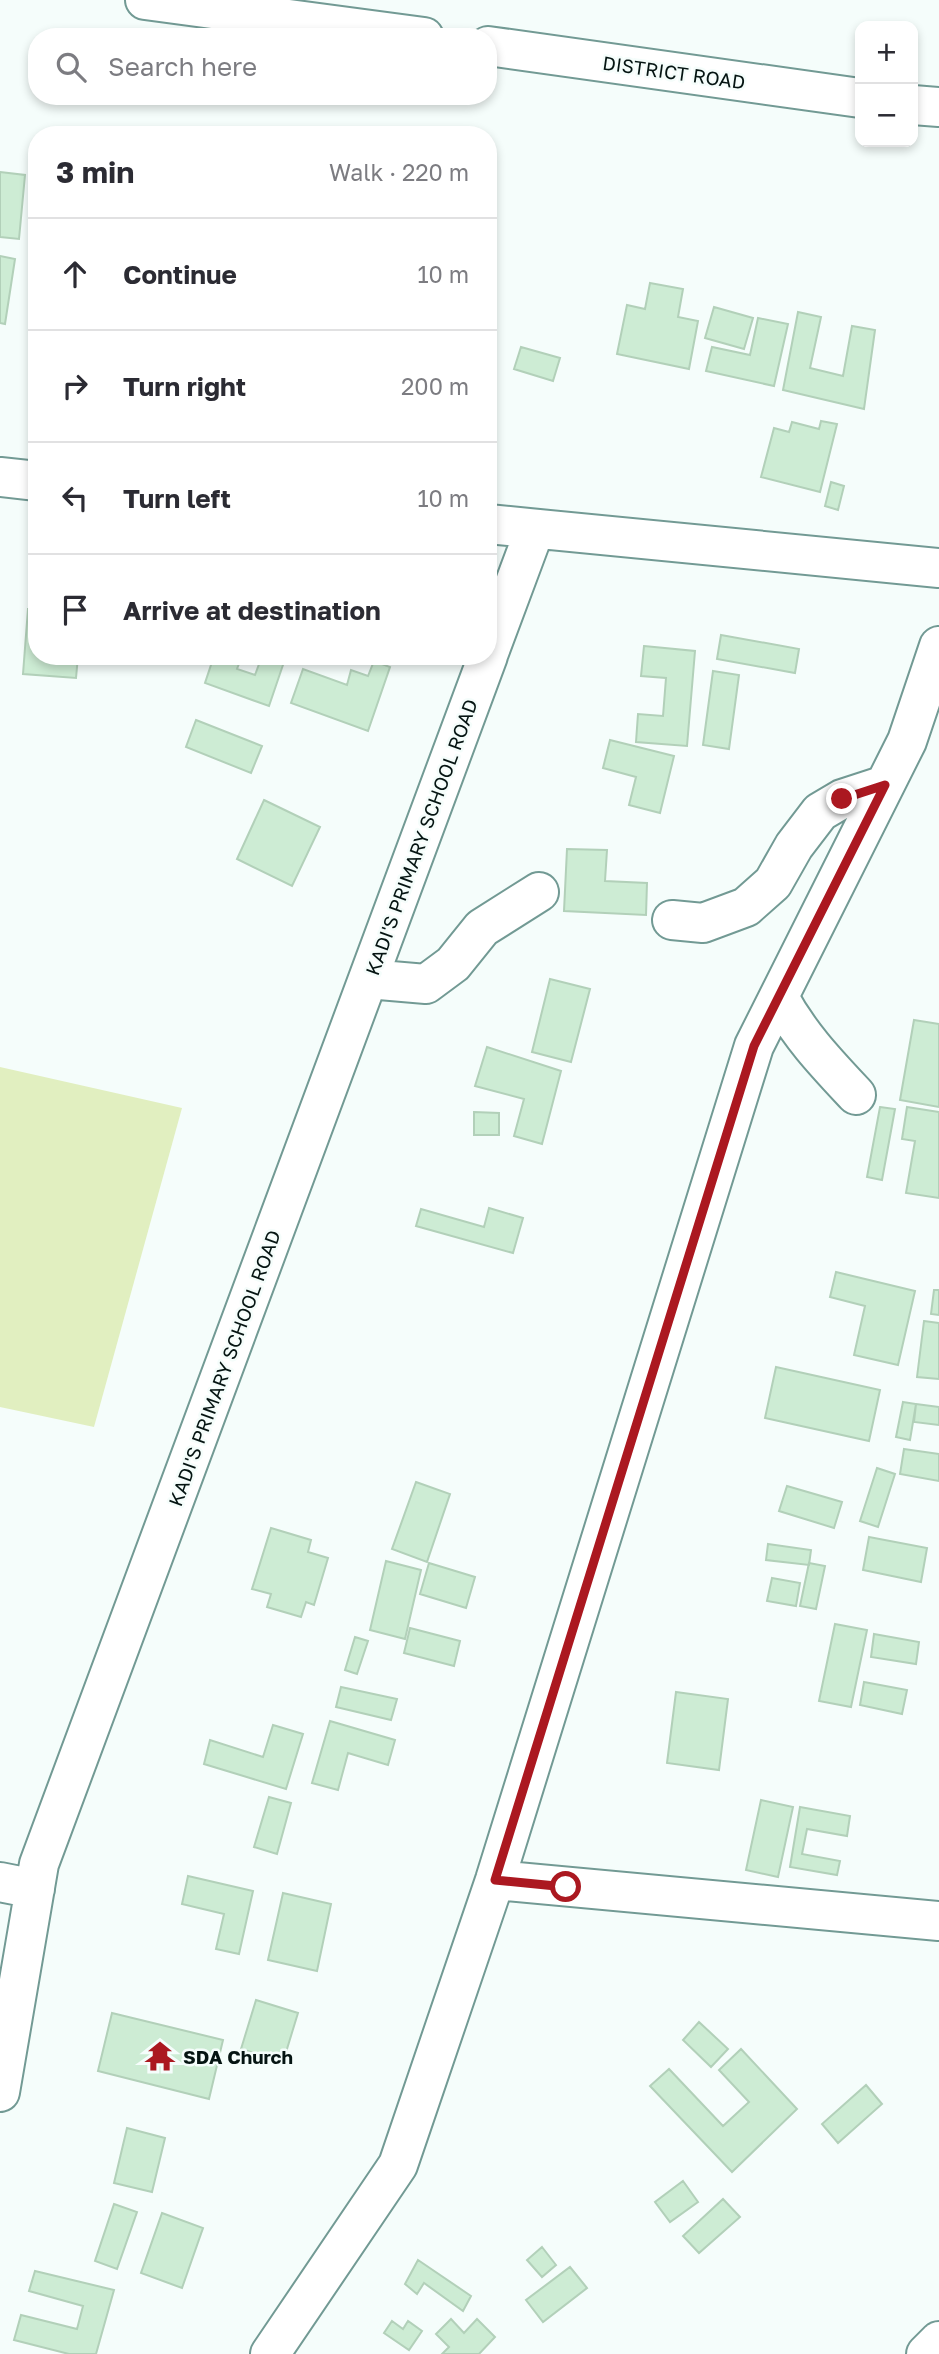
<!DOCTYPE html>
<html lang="en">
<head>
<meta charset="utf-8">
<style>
	:root { --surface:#fff; --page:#f7f7f7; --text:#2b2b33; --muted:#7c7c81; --line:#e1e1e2 }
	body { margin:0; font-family:"Golos Text",sans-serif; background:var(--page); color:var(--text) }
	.controls { position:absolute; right:21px; top:21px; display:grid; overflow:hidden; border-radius:14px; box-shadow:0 4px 10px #0003 }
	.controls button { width:63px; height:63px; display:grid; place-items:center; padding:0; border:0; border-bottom:2px solid var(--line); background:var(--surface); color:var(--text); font:35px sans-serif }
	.stop { position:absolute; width:21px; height:21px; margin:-16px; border:5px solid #ab1820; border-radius:50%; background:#fff }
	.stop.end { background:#ab1820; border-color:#fff; box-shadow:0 2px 7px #0008 }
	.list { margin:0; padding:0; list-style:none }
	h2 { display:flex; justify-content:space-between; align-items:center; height:91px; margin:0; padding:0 28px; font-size:30px }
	h2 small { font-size:23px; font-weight:400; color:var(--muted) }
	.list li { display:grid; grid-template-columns:46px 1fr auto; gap:21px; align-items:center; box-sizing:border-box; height:112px; padding:0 28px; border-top:2px solid var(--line) }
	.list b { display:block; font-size:26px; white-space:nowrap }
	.list em { font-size:23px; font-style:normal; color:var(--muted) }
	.icon { flex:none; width:38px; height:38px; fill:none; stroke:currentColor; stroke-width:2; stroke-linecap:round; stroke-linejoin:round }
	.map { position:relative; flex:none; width:939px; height:2354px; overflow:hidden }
	.search { position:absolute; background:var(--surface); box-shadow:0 4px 10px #0003; left:28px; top:28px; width:469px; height:77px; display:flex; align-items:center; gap:18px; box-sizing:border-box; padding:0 24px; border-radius:28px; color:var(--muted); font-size:26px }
	.panel { position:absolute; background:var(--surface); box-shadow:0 4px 10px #0003; left:28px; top:126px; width:469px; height:539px; border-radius:28px }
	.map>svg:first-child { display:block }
	.green { fill:#e1efc0 }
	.building { fill:#cdecd4; stroke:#b2d0b9; stroke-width:2 }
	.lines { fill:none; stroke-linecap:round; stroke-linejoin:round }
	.minor-casing { stroke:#729a94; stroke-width:42 }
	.tertiary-casing { stroke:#729a94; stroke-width:42 }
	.secondary-casing { stroke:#729a94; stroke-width:42 }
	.minor { stroke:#fff; stroke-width:38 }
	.tertiary { stroke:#fff; stroke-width:38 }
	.secondary { stroke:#fff; stroke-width:38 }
	.route { stroke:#ab1820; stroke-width:9 }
	.labels { text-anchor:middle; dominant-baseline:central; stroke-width:5; stroke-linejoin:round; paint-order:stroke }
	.street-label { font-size:19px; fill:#051412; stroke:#f5fdfb }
	.poi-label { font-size:19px; font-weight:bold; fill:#051412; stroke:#f5fdfb; text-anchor:start }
</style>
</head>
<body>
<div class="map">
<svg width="939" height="2354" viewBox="0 0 939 2354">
	<rect width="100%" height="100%" fill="#f5fdfb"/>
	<path class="green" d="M 0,1067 L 182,1108 L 94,1427 L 0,1407 Z"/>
	<path class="building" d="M 385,127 L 449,135 L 384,135 Z
		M 0,172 L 25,175 L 19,239 L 0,237 Z
		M 0,256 L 15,259 L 5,324 L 0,323 Z
		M 650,283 L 683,289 L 678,317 L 698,321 L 689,369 L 617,354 L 627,305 L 645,309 Z
		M 714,307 L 753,318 L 744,349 L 705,338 Z
		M 798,312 L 821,317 L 810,368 L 843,376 L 852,326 L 875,330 L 864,409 L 783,390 Z
		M 758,318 L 788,324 L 774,386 L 706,371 L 712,347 L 750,355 Z
		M 521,347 L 560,358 L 553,381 L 514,369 Z
		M 821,421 L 837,424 L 820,492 L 761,477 L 774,428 L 789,432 L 792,422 L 819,429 Z
		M 831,482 L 844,486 L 838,510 L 825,506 Z
		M 28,609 L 37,609 L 37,656 L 78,656 L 76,678 L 23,674 Z
		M 721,635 L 799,649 L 795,673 L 717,659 Z
		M 644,646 L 695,651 L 687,746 L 636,742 L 638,714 L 663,716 L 666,678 L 641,676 Z
		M 214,656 L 242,656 L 237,669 L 255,675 L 262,656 L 286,656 L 269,706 L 205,683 Z
		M 374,661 L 390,667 L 368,731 L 291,703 L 303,669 L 347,685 L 351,670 L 368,676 Z
		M 713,671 L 739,675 L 729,749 L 703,745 Z
		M 196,720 L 262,746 L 251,773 L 186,747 Z
		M 610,740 L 674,756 L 660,813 L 629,805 L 636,777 L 603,768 Z
		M 264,800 L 320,827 L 292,886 L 237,859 Z
		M 567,849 L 607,850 L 605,881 L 647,883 L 646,915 L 564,911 Z
		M 550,979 L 590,989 L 571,1062 L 532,1052 Z
		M 914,1020 L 939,1024 L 939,1107 L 900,1100 Z
		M 487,1047 L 561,1071 L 542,1144 L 514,1136 L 524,1099 L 475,1086 Z
		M 880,1107 L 895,1109 L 882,1180 L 867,1177 Z
		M 907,1107 L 939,1112 L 939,1198 L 906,1193 L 915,1141 L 902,1139 Z
		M 474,1112 L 499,1113 L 499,1135 L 474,1135 Z
		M 489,1208 L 523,1218 L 513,1253 L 416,1226 L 421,1209 L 484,1227 Z
		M 836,1272 L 915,1291 L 898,1365 L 854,1355 L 865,1306 L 830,1297 Z
		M 934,1290 L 939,1290 L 939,1315 L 931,1314 Z
		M 924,1321 L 939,1323 L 939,1379 L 917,1377 Z
		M 776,1367 L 880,1390 L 869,1441 L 765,1418 Z
		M 903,1402 L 916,1404 L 910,1440 L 896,1437 Z
		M 916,1404 L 939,1407 L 939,1425 L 914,1422 Z
		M 904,1449 L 939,1454 L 939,1481 L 900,1474 Z
		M 877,1468 L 895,1474 L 878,1527 L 860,1521 Z
		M 416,1482 L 450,1494 L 427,1562 L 392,1549 Z
		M 787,1486 L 842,1502 L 834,1528 L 779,1511 Z
		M 271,1528 L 311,1540 L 308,1552 L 328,1558 L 314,1605 L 306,1602 L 301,1617 L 267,1607 L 271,1594 L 252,1589 Z
		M 869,1537 L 927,1548 L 921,1582 L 863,1570 Z
		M 768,1544 L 811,1550 L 809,1565 L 766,1560 Z
		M 386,1561 L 421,1570 L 405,1639 L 370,1630 Z
		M 429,1563 L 475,1577 L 466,1608 L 420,1594 Z
		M 809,1563 L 825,1566 L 816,1609 L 800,1606 Z
		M 772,1578 L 800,1583 L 796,1606 L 767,1601 Z
		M 835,1624 L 867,1630 L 851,1707 L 819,1701 Z
		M 410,1628 L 460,1641 L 454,1666 L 404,1653 Z
		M 874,1634 L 919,1642 L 916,1664 L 871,1657 Z
		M 355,1637 L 368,1641 L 357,1674 L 345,1670 Z
		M 864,1682 L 907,1690 L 902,1714 L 860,1705 Z
		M 341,1687 L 397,1699 L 391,1720 L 336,1707 Z
		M 676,1692 L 728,1699 L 719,1770 L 667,1763 Z
		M 330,1721 L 395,1740 L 388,1765 L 348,1753 L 338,1790 L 312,1783 Z
		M 273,1725 L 303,1734 L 286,1789 L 204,1764 L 210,1740 L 263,1757 Z
		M 269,1797 L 291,1803 L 277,1854 L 254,1847 Z
		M 761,1800 L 793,1807 L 778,1877 L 746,1870 Z
		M 800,1807 L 850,1816 L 847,1836 L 807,1829 L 802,1854 L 840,1861 L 837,1875 L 790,1867 Z
		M 188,1876 L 253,1891 L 239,1954 L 216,1949 L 224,1914 L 182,1904 Z
		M 283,1893 L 331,1904 L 317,1971 L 268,1960 Z
		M 256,2000 L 298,2013 L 283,2062 L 241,2049 Z
		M 112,2013 L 223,2040 L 209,2099 L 98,2071 Z
		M 699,2022 L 728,2049 L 711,2067 L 683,2040 Z
		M 741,2049 L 797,2109 L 732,2172 L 650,2086 L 669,2069 L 723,2126 L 749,2102 L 719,2070 Z
		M 866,2085 L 882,2104 L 838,2143 L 822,2124 Z
		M 127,2128 L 165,2138 L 152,2192 L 114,2183 Z
		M 683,2181 L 698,2202 L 670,2222 L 655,2202 Z
		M 723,2199 L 740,2217 L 699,2253 L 683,2236 Z
		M 114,2204 L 137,2212 L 117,2269 L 95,2261 Z
		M 162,2213 L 203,2228 L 182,2288 L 141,2273 Z
		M 542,2247 L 556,2265 L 542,2277 L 527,2260 Z
		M 418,2260 L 471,2296 L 463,2311 L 424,2283 L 417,2294 L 405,2284 Z
		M 570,2267 L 587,2288 L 543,2322 L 526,2300 Z
		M 35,2271 L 114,2290 L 96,2354 L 69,2354 L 14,2340 L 21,2315 L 77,2329 L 83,2306 L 29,2291 Z
		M 451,2319 L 464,2333 L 477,2319 L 495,2337 L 479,2354 L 442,2354 L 449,2347 L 436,2334 Z
		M 392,2321 L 403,2329 L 408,2321 L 422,2331 L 409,2350 L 384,2333 Z"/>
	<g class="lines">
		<g class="minor-casing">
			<path id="minor" d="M 0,477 L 37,481
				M 488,524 L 939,568
				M 488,655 L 535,529
				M 672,920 L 703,923 L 746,907 L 773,883 L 794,846 L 820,812 L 842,799 L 885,785
				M 368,979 L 426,984 L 453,964 L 482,928 L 539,892
				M 779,997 C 799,1035 827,1064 856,1095
				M 495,1880 L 939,1921
				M 0,1882 L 35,1889
				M 0,2092 L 39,1864 L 488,656
				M 270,2354 L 398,2165 L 495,1880 L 754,1046 L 907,741 L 939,646"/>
		</g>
		<g class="tertiary-casing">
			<path id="tertiary" d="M 145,0 L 424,37
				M 488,46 L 860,98
				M 913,105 L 939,107"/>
		</g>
		<g class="secondary-casing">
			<path id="secondary" d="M 926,2354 L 939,2341"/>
		</g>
		<use href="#minor" class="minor"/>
		<use href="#tertiary" class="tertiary"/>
		<use href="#secondary" class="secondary"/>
	</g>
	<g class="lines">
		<path class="route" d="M 566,1887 L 495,1880 L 754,1046 L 885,785 L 842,799"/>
	</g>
	<defs>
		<g id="temple-bare" transform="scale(2.415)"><path d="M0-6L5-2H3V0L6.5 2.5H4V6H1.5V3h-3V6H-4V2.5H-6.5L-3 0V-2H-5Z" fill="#ab1820" stroke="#f5fdfb" stroke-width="2.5" paint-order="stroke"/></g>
	</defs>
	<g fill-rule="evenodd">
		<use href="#temple-bare" x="160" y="2056"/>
	</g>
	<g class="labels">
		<g class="street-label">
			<text transform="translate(674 72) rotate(8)">DISTRICT ROAD</text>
			<text transform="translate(421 837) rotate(-70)">KADI'S PRIMARY SCHOOL ROAD</text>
			<text transform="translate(224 1368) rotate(-70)">KADI'S PRIMARY SCHOOL ROAD</text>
		</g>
		<g class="poi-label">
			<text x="183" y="2056">SDA Church</text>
		</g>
	</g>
</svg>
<div class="controls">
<button>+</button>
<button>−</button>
</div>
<div class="stop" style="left:566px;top:1887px"></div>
<div class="stop end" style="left:842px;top:799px"></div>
<div class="search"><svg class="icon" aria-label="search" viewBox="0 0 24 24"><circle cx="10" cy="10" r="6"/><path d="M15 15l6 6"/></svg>Search here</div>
<section class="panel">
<h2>3 min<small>Walk · 220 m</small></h2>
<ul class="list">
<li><svg class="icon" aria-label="ahead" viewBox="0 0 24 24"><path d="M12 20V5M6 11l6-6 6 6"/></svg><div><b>Continue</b></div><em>10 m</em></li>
<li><svg class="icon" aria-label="right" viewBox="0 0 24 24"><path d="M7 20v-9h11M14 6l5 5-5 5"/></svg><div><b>Turn right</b></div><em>200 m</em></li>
<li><svg class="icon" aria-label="left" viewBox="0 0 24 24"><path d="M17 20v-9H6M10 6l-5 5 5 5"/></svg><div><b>Turn left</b></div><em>10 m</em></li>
<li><svg class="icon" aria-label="arrive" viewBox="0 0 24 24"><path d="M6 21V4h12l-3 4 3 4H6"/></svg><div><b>Arrive at destination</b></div></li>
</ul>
</section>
</div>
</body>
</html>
